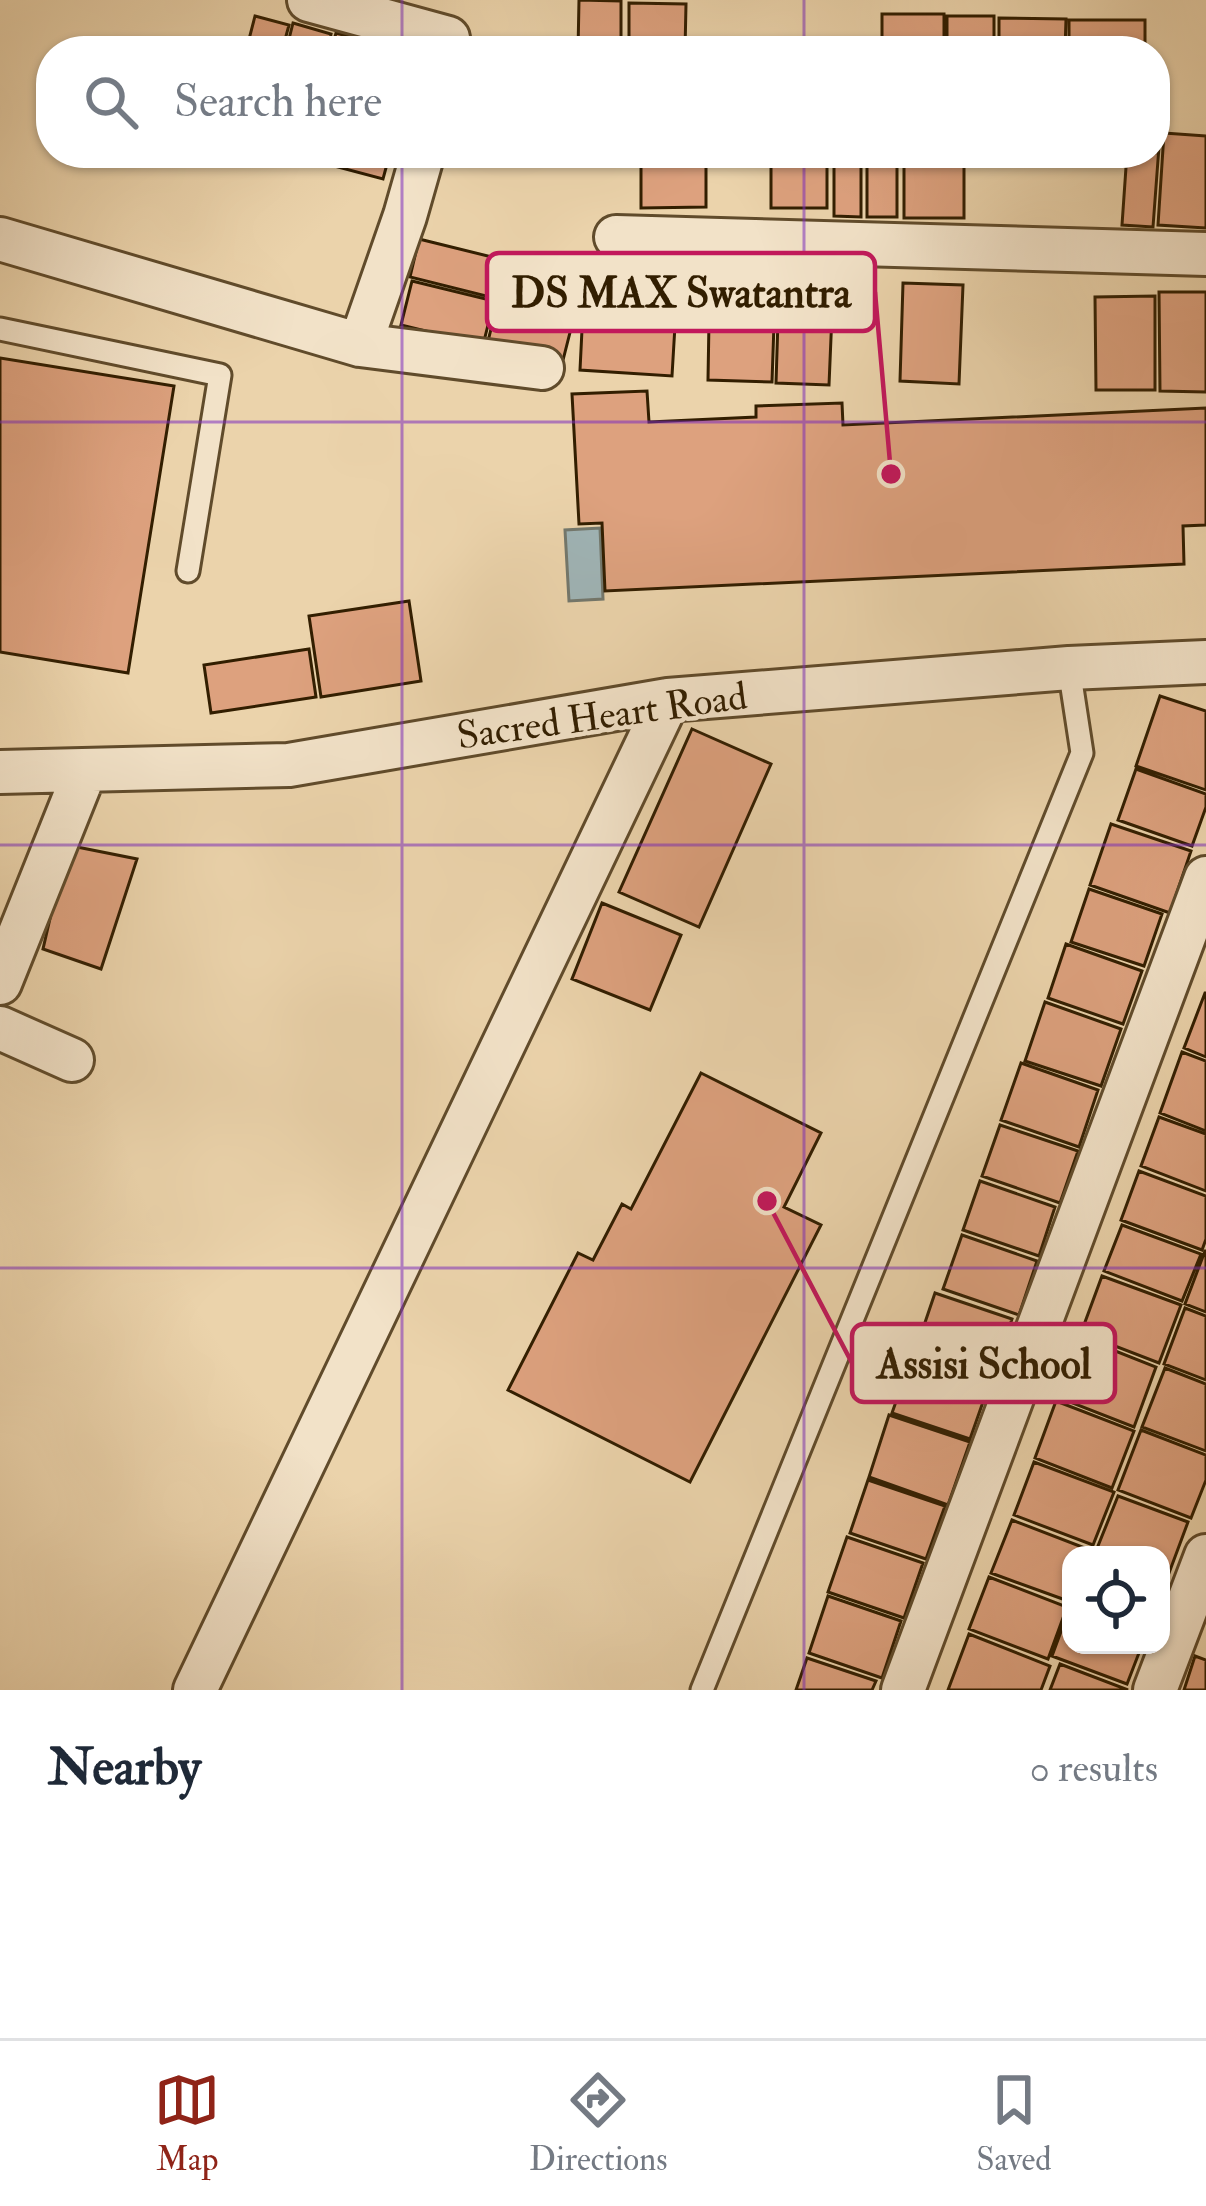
<!DOCTYPE html>
<html lang="en">
<head>
<meta charset="utf-8">
<style>
	:root { --surface:#fff; --page:#f6f6f7; --text:#1f2937; --muted:#747a83; --line:#e0e1e3; --accent:#8f2418 }
	body { margin:0; font-family:"IM FELL Double Pica",serif; background:var(--page); color:var(--text) }
	.controls { position:absolute; right:36px; bottom:36px; display:grid; overflow:hidden; border-radius:24px; box-shadow:0 3px 9px #0004 }
	.controls button { width:108px; height:108px; display:grid; place-items:center; padding:0; border:0; border-bottom:3px solid var(--line); background:var(--surface); color:var(--text); font:60px sans-serif }
	.list { margin:0; padding:0; list-style:none }
	h2 { display:flex; justify-content:space-between; align-items:center; height:156px; margin:0; padding:0 48px; font-size:51px }
	h2 small { font-size:39px; font-weight:400; color:var(--muted) }
	.icon { flex:none; width:66px; height:66px; fill:none; stroke:currentColor; stroke-width:2; stroke-linecap:round; stroke-linejoin:round }
	.map { position:relative; flex:none; width:1206px; height:1690px; overflow:hidden }
	.search { position:absolute; background:var(--surface); box-shadow:0 3px 9px #0004; left:36px; right:36px; top:36px; height:132px; display:flex; align-items:center; gap:30px; box-sizing:border-box; padding:0 42px; border-radius:48px; color:var(--muted); font-size:45px }
	.sheet { height:348px; background:var(--surface) }
	nav { display:flex; justify-content:space-around; align-items:center; box-sizing:border-box; height:168px; border-top:3px solid var(--line); background:var(--surface); font-size:33px; color:var(--muted) }
	nav a { display:grid; justify-items:center; gap:6px }
	nav .on { color:var(--accent) }
	.map>svg:first-child { display:block }
	.water { fill:#9fb4b6; stroke:#73786d; stroke-width:3 }
	.building { fill:#dda17e; stroke:#321e00; stroke-width:3 }
	.lines { fill:none; stroke-linecap:round; stroke-linejoin:round }
	.lane-casing { stroke:#604b2b; stroke-width:27 }
	.street-casing { stroke:#604b2b; stroke-width:48 }
	.lane { stroke:#f2e2c8; stroke-width:21 }
	.street { stroke:#f2e2c8; stroke-width:42 }
	.grid { fill:none; stroke:#7b2cbf; stroke-width:3; stroke-opacity:0.55 }
	.labels { text-anchor:middle; dominant-baseline:central; stroke-width:9; stroke-linejoin:round; paint-order:stroke }
	.street-label { font-size:39px; fill:#321e00; stroke:#f2e2c8 }
	.leader { fill:none; stroke:#c2185b; stroke-width:4.5 }
	.callout-dot { fill:#c2185b; stroke:#f2e2c8; stroke-width:4.5 }
	.callout { fill:#f2e2c8; stroke:#c2185b; stroke-width:4.5 }
	.callout-label { font-size:42px; text-anchor:middle; font-weight:bold; fill:#321e00 }
</style>
</head>
<body>
<div class="map">
<svg width="1206" height="1690" viewBox="0 0 1206 1690">
	<rect width="100%" height="100%" fill="#ebd3ab"/>
	<filter id="stains"><feTurbulence type="fractalNoise" baseFrequency=".00167" numOctaves="4"/><feColorMatrix values="0 0 0 0 .2 0 0 0 0 .09 0 0 0 0 .02 0 0 0 .5 -.17"/></filter>
	<radialGradient id="worn" r=".72"><stop offset=".6" stop-color="#630" stop-opacity="0"/><stop offset="1" stop-color="#630" stop-opacity=".3"/></radialGradient>
	<path class="water" d="M 600,528 L 603,599 L 569,601 L 565,530 Z"/>
	<path class="building" d="M 579,0 L 621,1 L 621,51 L 578,51 Z
		M 629,3 L 686,4 L 685,51 L 629,51 Z
		M 882,14 L 944,14 L 944,51 L 882,51 Z
		M 255,16 L 289,25 L 282,51 L 246,51 Z
		M 947,16 L 994,16 L 994,51 L 947,51 Z
		M 999,18 L 1066,19 L 1065,51 L 999,51 Z
		M 1069,20 L 1145,20 L 1145,51 L 1069,51 Z
		M 293,23 L 331,34 L 327,51 L 286,51 Z
		M 336,33 L 402,51 L 331,51 Z
		M 1155,132 L 1160,133 L 1153,227 L 1122,225 L 1127,153 L 1155,153 Z
		M 1164,133 L 1206,136 L 1206,228 L 1158,225 Z
		M 306,153 L 390,153 L 383,179 L 304,158 Z
		M 641,153 L 706,153 L 706,207 L 641,208 Z
		M 771,153 L 827,153 L 827,208 L 771,208 Z
		M 834,153 L 861,153 L 861,217 L 834,216 Z
		M 867,153 L 897,153 L 897,217 L 867,217 Z
		M 904,153 L 964,153 L 964,218 L 904,218 Z
		M 419,239 L 500,259 L 490,297 L 410,277 Z
		M 507,266 L 582,285 L 562,364 L 487,345 Z
		M 585,269 L 678,275 L 672,376 L 580,370 Z
		M 412,281 L 494,301 L 483,345 L 401,325 Z
		M 903,283 L 963,285 L 959,384 L 900,381 Z
		M 779,288 L 833,290 L 829,385 L 776,383 Z
		M 1159,292 L 1206,292 L 1206,392 L 1160,391 Z
		M 1155,296 L 1155,390 L 1096,390 L 1095,297 Z
		M 709,321 L 774,324 L 772,382 L 708,380 Z
		M 0,358 L 174,386 L 128,673 L 0,652 Z
		M 647,391 L 649,422 L 756,417 L 756,406 L 842,403 L 843,425 L 1206,408 L 1206,525 L 1183,526 L 1184,564 L 605,591 L 602,523 L 579,524 L 572,394 Z
		M 409,601 L 421,681 L 321,697 L 309,616 Z
		M 309,649 L 316,697 L 211,713 L 204,665 Z
		M 1160,696 L 1206,711 L 1206,790 L 1136,766 Z
		M 692,729 L 771,764 L 699,927 L 619,892 Z
		M 1136,769 L 1206,794 L 1206,807 L 1192,846 L 1118,820 Z
		M 1111,824 L 1191,851 L 1170,913 L 1090,885 Z
		M 67,845 L 137,859 L 101,969 L 43,949 Z
		M 1089,889 L 1162,914 L 1144,966 L 1071,942 Z
		M 602,903 L 681,935 L 650,1010 L 572,979 Z
		M 1066,944 L 1142,971 L 1123,1024 L 1048,998 Z
		M 1205,993 L 1206,993 L 1206,1057 L 1184,1048 Z
		M 1045,1002 L 1121,1029 L 1101,1086 L 1025,1061 Z
		M 1182,1052 L 1206,1061 L 1206,1131 L 1160,1113 Z
		M 1021,1063 L 1098,1090 L 1079,1147 L 1001,1120 Z
		M 701,1073 L 821,1133 L 784,1207 L 821,1225 L 690,1482 L 508,1390 L 578,1253 L 593,1260 L 622,1204 L 631,1209 Z
		M 1159,1117 L 1206,1134 L 1206,1191 L 1141,1166 Z
		M 1000,1125 L 1078,1151 L 1060,1203 L 982,1176 Z
		M 1139,1171 L 1206,1196 L 1206,1239 L 1202,1250 L 1121,1220 Z
		M 980,1181 L 1055,1207 L 1039,1256 L 963,1230 Z
		M 1122,1225 L 1201,1254 L 1182,1301 L 1104,1271 Z
		M 962,1235 L 1037,1261 L 1019,1315 L 943,1289 Z
		M 1205,1251 L 1206,1251 L 1206,1312 L 1185,1304 Z
		M 1102,1276 L 1181,1305 L 1159,1363 L 1081,1333 Z
		M 935,1293 L 1012,1319 L 992,1378 L 915,1352 Z
		M 1185,1308 L 1206,1316 L 1206,1380 L 1164,1364 Z
		M 1080,1337 L 1156,1367 L 1134,1427 L 1057,1397 Z
		M 912,1356 L 990,1382 L 970,1439 L 892,1413 Z
		M 1165,1368 L 1206,1384 L 1206,1451 L 1142,1427 Z
		M 1056,1401 L 1134,1431 L 1112,1488 L 1035,1458 Z
		M 889,1415 L 970,1442 L 948,1505 L 869,1477 Z
		M 1141,1430 L 1206,1455 L 1206,1480 L 1191,1518 L 1118,1490 Z
		M 1034,1462 L 1114,1492 L 1093,1545 L 1014,1515 Z
		M 868,1480 L 945,1506 L 926,1559 L 850,1533 Z
		M 1118,1496 L 1188,1522 L 1169,1573 L 1161,1571 L 1161,1555 L 1120,1555 L 1098,1546 Z
		M 1012,1520 L 1090,1550 L 1089,1555 L 1071,1555 L 1071,1602 L 991,1573 Z
		M 847,1537 L 923,1563 L 904,1618 L 828,1592 Z
		M 989,1577 L 1067,1607 L 1048,1659 L 969,1629 Z
		M 828,1596 L 901,1621 L 882,1678 L 809,1653 Z
		M 1070,1607 L 1071,1645 L 1142,1645 L 1127,1684 L 1052,1656 Z
		M 969,1634 L 1050,1666 L 1041,1690 L 948,1690 Z
		M 1195,1656 L 1206,1660 L 1206,1690 L 1184,1690 Z
		M 807,1658 L 876,1681 L 872,1690 L 796,1690 Z
		M 1060,1664 L 1128,1690 L 1050,1690 Z"/>
	<g class="lines">
		<g class="lane-casing">
			<path id="lane" d="M 0,329 L 220,375 L 188,571
				M 702,1690 L 1082,753 L 1069,668"/>
		</g>
		<g class="street-casing">
			<path id="street" d="M 309,0 L 448,38
				M 616,237 L 1206,254
				M 0,239 L 360,345 L 542,368
				M 360,345 L 405,216 L 423,153
				M 0,772 L 289,765 L 668,700 L 1069,668 L 1206,662
				M 0,983 L 85,771
				M 0,1028 L 72,1060
				M 195,1690 L 668,700
				M 903,1690 L 1206,878
				M 1155,1690 L 1206,1556"/>
		</g>
		<use href="#lane" class="lane"/>
		<use href="#street" class="street"/>
	</g>
	<path class="grid" d="M 402,0 L 402,51M 804,0 L 804,51M 402,153 L 402,1690M 804,153 L 804,1690M 0,422 L 1206,422M 0,845 L 1206,845M 0,1268 L 1206,1268"/>
	<g class="labels">
		<g class="street-label">
			<text transform="translate(602 716) rotate(-8)">Sacred Heart Road</text>
		</g>
	</g>
	<path class="leader" d="M891 474L875 292M767 1201L852 1363"/>
	<g class="callout-dot">
		<circle cx="891" cy="474" r="12"/>
		<circle cx="767" cy="1201" r="12"/>
	</g>
	<g class="callout">
		<rect x="487" y="253" width="388" height="78" rx="12"/>
		<rect x="852" y="1324" width="263" height="78" rx="12"/>
	</g>
	<g class="callout-label">
		<text x="681" y="307">DS MAX Swatantra</text>
		<text x="984" y="1378">Assisi School</text>
	</g>
	<rect width="100%" height="100%" filter="url(#stains)"/>
	<rect width="100%" height="100%" fill="url(#worn)"/>
</svg>
<div class="controls">
<button><svg class="icon" aria-label="locate" viewBox="0 0 24 24"><circle cx="12" cy="12" r="6"/><path d="M12 2v4M12 18v4M2 12h4M18 12h4"/></svg></button>
</div>
<div class="search"><svg class="icon" aria-label="search" viewBox="0 0 24 24"><circle cx="10" cy="10" r="6"/><path d="M15 15l6 6"/></svg>Search here</div>
</div>
<section class="sheet">
<h2>Nearby<small>0 results</small></h2>
<ul class="list">
</ul>
</section>
<nav>
<a class="on"><svg class="icon" aria-label="map" viewBox="0 0 24 24"><path d="M3 6l6-2 6 2 6-2v14l-6 2-6-2-6 2zM9 4v14M15 6v14"/></svg>Map</a>
<a><svg class="icon" aria-label="directions" viewBox="0 0 24 24"><path d="M12 3l9 9-9 9-9-9zM9 14v-3h6M13 9l2 2-2 2"/></svg>Directions</a>
<a><svg class="icon" aria-label="saved" viewBox="0 0 24 24"><path d="M7 4h10v16l-5-4-5 4z"/></svg>Saved</a>
</nav>
</body>
</html>
